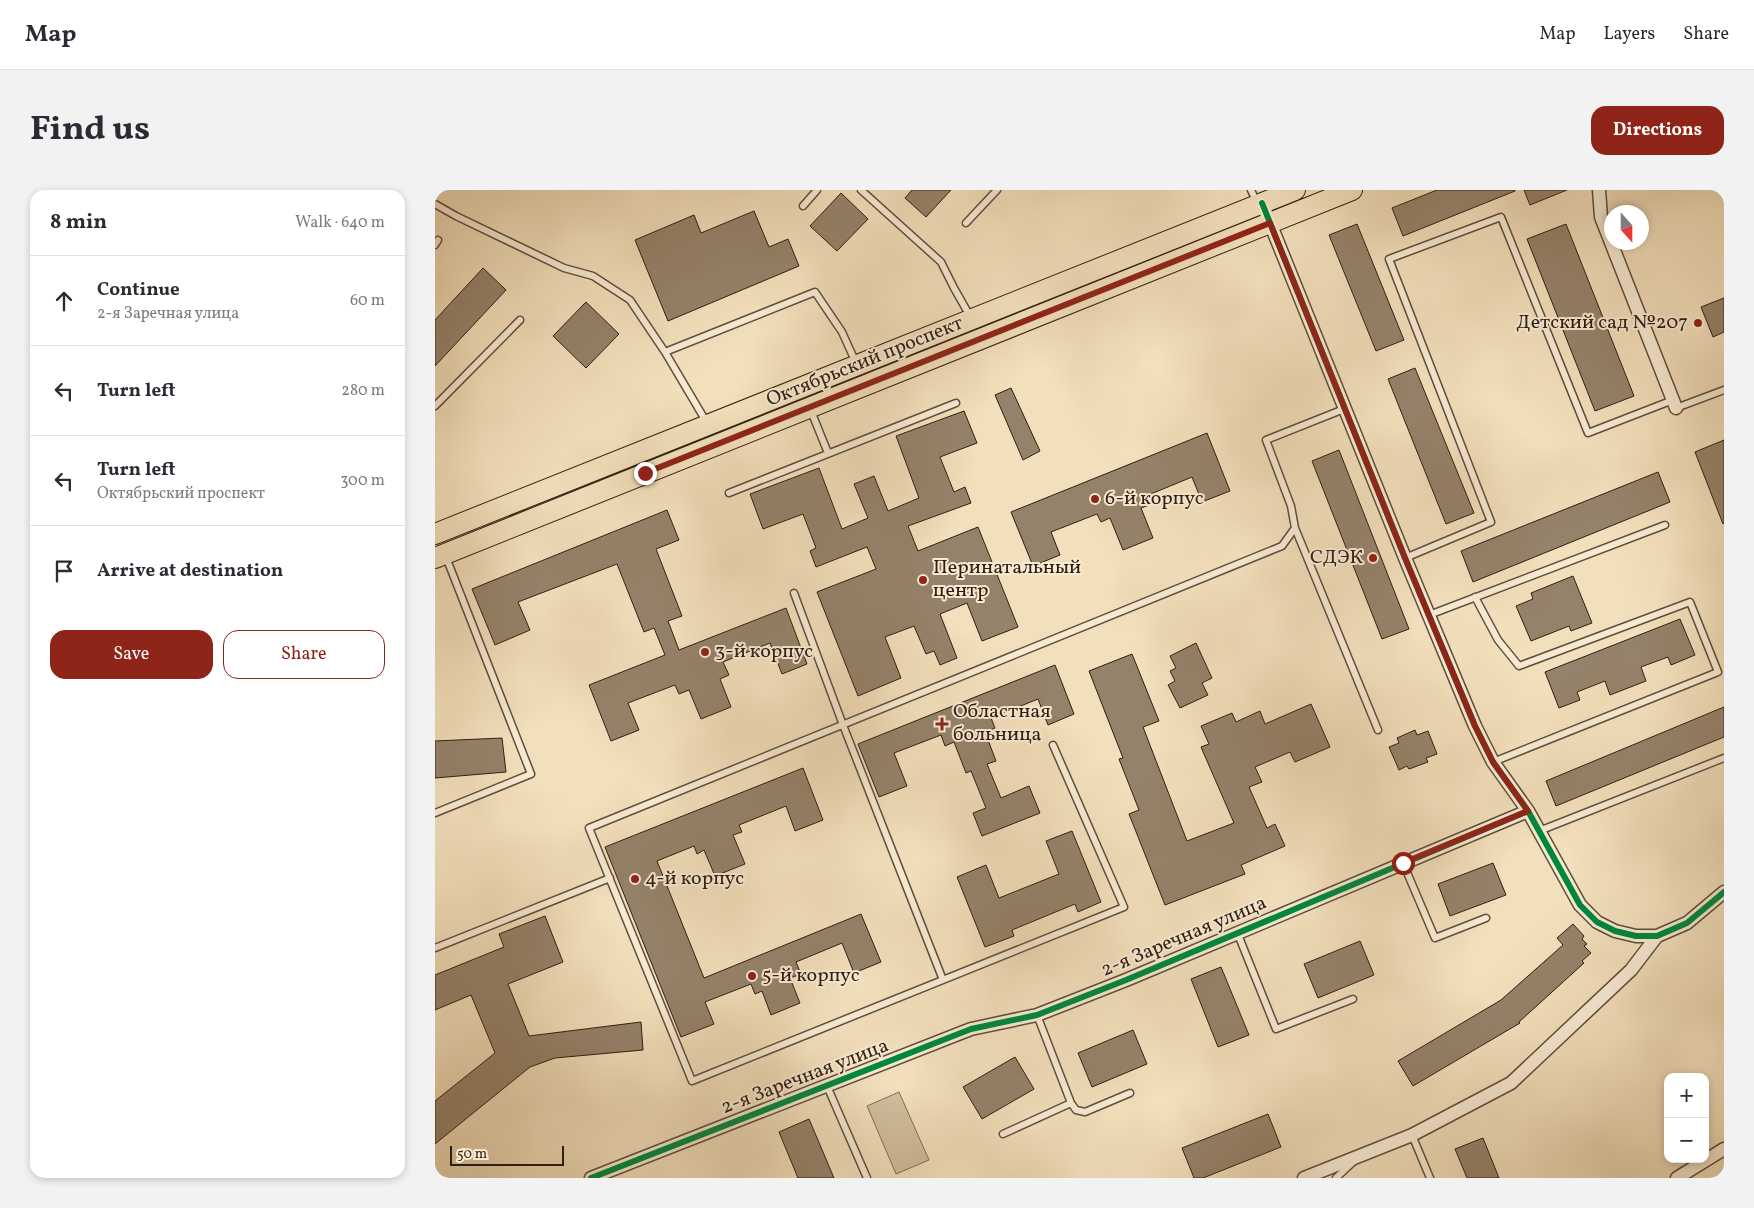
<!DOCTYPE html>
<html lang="en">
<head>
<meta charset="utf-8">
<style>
	:root { --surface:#fff; --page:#f2f2f3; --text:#2b2b33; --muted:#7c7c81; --line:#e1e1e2; --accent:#8f2418 }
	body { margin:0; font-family:Vollkorn,serif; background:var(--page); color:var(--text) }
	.controls { position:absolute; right:15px; bottom:15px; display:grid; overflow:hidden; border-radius:10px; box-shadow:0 2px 8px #0003 }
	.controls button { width:45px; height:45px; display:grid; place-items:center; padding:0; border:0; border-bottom:1px solid var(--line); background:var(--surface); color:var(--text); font:25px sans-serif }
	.compass { position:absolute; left:1169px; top:15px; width:45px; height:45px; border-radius:50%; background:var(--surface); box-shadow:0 2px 8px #0003; rotate:159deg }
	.scale { position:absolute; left:15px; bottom:12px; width:114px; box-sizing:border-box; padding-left:5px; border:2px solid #301e12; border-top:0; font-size:14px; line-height:18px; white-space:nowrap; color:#301e12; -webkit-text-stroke:4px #f7ead3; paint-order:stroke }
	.stop { position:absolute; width:15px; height:15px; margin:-11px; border:4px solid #8f2418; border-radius:50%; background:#fff }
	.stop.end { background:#8f2418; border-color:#fff; box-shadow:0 1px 5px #0008 }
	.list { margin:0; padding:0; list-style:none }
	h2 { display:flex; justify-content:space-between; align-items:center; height:65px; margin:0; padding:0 20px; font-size:21px }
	h2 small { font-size:16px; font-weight:400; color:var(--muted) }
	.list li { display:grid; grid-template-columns:32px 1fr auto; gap:15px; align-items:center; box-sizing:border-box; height:90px; padding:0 20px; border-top:1px solid var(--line) }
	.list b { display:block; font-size:19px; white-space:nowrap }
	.list p { margin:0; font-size:16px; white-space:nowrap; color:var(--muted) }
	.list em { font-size:16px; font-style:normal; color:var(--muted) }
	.actions { display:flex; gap:10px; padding:15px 20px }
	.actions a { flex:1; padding:11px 0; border:1px solid var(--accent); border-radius:15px; text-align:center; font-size:18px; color:var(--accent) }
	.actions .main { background:var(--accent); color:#fff }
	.icon { flex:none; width:28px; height:28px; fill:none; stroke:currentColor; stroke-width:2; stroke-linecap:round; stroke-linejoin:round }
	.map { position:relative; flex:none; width:1289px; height:988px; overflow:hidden; border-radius:15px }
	header { display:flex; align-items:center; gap:30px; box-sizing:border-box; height:70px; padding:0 25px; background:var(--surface); border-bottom:1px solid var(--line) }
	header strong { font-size:24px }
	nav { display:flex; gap:28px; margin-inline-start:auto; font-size:18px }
	.intro { display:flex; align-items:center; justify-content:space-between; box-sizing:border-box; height:120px; padding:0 30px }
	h1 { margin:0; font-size:35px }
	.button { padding:12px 22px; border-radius:15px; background:var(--accent); color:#fff; font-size:18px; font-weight:700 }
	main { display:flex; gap:30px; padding:0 30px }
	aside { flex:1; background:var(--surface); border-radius:15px; box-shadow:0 2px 8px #0003 }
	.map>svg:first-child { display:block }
	.green { fill:#d1be9e; stroke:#806e58 }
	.building { fill:#95826a; stroke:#301e12 }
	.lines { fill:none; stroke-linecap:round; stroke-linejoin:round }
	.service-casing { stroke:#604e3c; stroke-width:9 }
	.minor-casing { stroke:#604e3c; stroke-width:15 }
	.primary-casing { stroke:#301e12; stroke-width:22 }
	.service { stroke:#f7ead3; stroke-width:6 }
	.minor { stroke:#f7ead3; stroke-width:12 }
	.primary { stroke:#f2dfbb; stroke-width:20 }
	.cycleway-casing { stroke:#f7ead3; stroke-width:9 }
	.cycleway { stroke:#00873e; stroke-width:6 }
	.route { stroke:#8f2418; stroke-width:6 }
	.poi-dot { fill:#8f2418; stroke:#f7ead3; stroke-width:2 }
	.labels { text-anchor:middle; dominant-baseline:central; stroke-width:4; stroke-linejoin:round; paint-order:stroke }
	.poi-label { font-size:20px; fill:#301e12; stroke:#f7ead3; text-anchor:start }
	.street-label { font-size:20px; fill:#301e12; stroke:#f7ead3 }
</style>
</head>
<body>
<header>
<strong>Map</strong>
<nav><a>Map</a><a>Layers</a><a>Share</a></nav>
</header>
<div class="intro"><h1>Find us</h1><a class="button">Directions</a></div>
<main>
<aside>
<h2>8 min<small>Walk · 640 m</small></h2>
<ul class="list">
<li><svg class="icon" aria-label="ahead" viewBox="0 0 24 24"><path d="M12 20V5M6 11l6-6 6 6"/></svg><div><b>Continue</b><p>2-я Заречная улица</p></div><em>60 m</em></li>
<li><svg class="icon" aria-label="left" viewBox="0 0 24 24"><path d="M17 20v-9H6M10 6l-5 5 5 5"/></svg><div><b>Turn left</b></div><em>280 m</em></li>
<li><svg class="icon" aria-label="left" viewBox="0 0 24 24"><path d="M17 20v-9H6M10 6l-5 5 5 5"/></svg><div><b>Turn left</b><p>Октябрьский проспект</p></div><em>300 m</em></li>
<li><svg class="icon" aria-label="arrive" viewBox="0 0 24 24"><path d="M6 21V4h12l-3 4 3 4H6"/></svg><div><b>Arrive at destination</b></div></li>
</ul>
<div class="actions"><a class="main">Save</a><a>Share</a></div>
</aside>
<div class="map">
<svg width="1289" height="988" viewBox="0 0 1289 988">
	<rect width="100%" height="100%" fill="#f2dfbb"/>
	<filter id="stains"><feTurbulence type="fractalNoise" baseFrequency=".004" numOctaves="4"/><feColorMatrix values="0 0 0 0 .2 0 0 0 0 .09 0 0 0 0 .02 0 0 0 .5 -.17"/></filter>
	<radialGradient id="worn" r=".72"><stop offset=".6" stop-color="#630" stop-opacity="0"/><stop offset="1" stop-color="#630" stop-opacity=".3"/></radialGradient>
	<path class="green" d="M 464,902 L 494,970 L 461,984 L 432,916 Z"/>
	<path class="building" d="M 477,0 L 516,0 L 491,27 L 470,8 Z
		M 1002,0 L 1080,0 L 1080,1 L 968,46 L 957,18 Z
		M 1089,0 L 1132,0 L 1095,15 Z
		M 406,3 L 433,29 L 402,61 L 375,36 Z
		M 319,21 L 334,57 L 353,49 L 364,76 L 233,131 L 200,50 L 259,25 L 266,43 Z
		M 922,34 L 969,150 L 941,161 L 894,45 Z
		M 1131,34 L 1199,206 L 1160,221 L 1092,49 Z
		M 48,78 L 71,100 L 0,176 L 0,130 Z
		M 1289,108 L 1289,142 L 1278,147 L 1266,117 Z
		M 151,112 L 184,144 L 151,178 L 118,146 Z
		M 980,178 L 1039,323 L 1011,334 L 953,189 Z
		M 576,198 L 605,261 L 588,270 L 560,205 Z
		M 529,221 L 542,253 L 505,267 L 519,302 L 530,297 L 536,313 L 473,336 L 483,361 L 543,337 L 583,437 L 547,451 L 532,413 L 505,424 L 522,468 L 505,475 L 499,461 L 491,464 L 479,436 L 450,447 L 466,488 L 423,506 L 382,402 L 441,379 L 432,357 L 381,377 L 375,361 L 381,358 L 368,324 L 328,339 L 315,304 L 384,278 L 407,339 L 433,328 L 419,294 L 439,286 L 453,321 L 484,308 L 461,246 Z
		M 772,243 L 795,301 L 767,312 L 757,287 L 711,306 L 714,315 L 706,318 L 718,348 L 688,360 L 675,328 L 666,332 L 662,324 L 616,342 L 625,365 L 598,376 L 576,322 Z
		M 1289,250 L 1289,333 L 1288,334 L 1260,262 Z
		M 904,260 L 974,439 L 947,449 L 877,271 Z
		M 1223,282 L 1235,312 L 1038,392 L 1026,361 Z
		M 232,320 L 244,350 L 221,359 L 247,426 L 233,431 L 244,460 L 351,418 L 372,474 L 347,484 L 335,453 L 288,472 L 294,485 L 285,489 L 296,517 L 266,529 L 254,500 L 244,504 L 240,495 L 193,513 L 204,540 L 176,551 L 154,495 L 230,465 L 219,438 L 209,442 L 182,374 L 83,412 L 95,440 L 60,455 L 37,399 Z
		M 1138,386 L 1157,433 L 1136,441 L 1134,436 L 1096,451 L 1081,416 L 1098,409 L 1096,403 Z
		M 1245,429 L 1260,465 L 1236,475 L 1233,467 L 1206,477 L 1211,491 L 1175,505 L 1170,491 L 1142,502 L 1145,510 L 1124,518 L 1110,482 Z
		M 761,453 L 777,488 L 767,493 L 773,505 L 745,518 L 733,495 L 740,491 L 735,481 L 741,478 L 735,466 Z
		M 697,464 L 724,531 L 708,537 L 752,651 L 799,633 L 766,557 L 774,554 L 766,536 L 797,523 L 801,532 L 825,521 L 830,534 L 876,514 L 895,557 L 860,572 L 855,562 L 820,577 L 827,592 L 814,597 L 832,638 L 840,634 L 850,656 L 806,675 L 810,684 L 730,715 L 694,624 L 704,620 L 684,569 L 688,568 L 654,481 Z
		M 620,475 L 639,524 L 613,535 L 603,509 L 556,528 L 560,538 L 550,542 L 561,571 L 552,574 L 566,608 L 594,596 L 605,623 L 547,646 L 538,623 L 551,618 L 536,581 L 531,583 L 519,552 L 510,556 L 506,545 L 459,563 L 472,596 L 444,607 L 423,554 Z
		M 1289,517 L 1289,547 L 1121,616 L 1111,591 Z
		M 980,540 L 982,545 L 993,541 L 1002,564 L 991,568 L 993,572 L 974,579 L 972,576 L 964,580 L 954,557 L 964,553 L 962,548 Z
		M 67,548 L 71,582 L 0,588 L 0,551 Z
		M 368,578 L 388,630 L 360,641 L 351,616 L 304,635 L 307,642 L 298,645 L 310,674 L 280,686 L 269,660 L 262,664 L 259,656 L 222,671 L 269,788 L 426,724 L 446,772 L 419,783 L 407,753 L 361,772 L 366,784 L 355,788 L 365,813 L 336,825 L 327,801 L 320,804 L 316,794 L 270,812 L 279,834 L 246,847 L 170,657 Z
		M 637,641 L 666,712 L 643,722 L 640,714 L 577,740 L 579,746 L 550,757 L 522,687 L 551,675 L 564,708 L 624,684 L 611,651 Z
		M 1058,673 L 1071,705 L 1015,726 L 1003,694 Z
		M 110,726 L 128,772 L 73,794 L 94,846 L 206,832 L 208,860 L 120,868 L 95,877 L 0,954 L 0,911 L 60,863 L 36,805 L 0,820 L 0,785 L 69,757 L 64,744 Z
		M 1138,734 L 1149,746 L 1147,749 L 1152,754 L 1149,756 L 1156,763 L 1147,771 L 1149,773 L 1084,832 L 1085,833 L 978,896 L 963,871 L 1066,810 L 1128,755 L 1122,748 Z
		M 925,751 L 939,785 L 883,808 L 869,774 Z
		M 786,777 L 814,845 L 783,857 L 756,789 Z
		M 698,840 L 712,874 L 657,897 L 643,863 Z
		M 580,867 L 599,899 L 547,929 L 528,897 Z
		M 833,924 L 846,957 L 768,988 L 759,988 L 747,958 Z
		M 374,929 L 399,988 L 363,988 L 344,942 Z
		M 1048,948 L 1064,988 L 1032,988 L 1020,959 Z"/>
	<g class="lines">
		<g class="service-casing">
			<path id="service" d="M 426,0 L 506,72 L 519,98 L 536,128
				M 816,0 L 822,13
				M 0,14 L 21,26 L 129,78 L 158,86 L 195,110 L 230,162 L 272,233
				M 368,16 L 382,0
				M 531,33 L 562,0
				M 0,55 L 3,50
				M 230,162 L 380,102 L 407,142 L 421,173
				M 0,216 L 85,130
				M 1241,218 L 1289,200
				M 376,221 L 393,263
				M 294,303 L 521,213
				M 860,338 L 943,540
				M 970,368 L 1056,332 L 954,69 L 1066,27 L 1153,243 L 1238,210
				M 359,403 L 408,535 L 508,790
				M 1040,407 L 1063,450 L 1084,476 L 1255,412 L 1283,482 L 1058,572
				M 994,425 L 1230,335
				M 618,555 L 689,717 L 257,891 L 154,638 L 847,356 L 860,338 L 856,316 L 831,250 L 909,219
				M 0,623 L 96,584 L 11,367
				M 1104,641 L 1289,568
				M 968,673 L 1000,748 L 1051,728
				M 802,742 L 841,839 L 918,809
				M 0,758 L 175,688
				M 602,825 L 636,913
				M 392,896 L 432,988
				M 568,944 L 636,913 L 641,920 L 650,922 L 695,903
				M 977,945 L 995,988
				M 901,988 L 918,972"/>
		</g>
		<g class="minor-casing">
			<path id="minor" d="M 1164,0 L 1166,27 L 1241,218
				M 827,13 L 970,368 L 1040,536 L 1058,572 L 1093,621 L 1145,715 L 1162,732 L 1180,741 L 1201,746 L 1222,746 L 1252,733 L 1289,702
				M 156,988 L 536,839 L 602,825 L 691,790 L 1093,621
				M 869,988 L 977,945 L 1076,893 L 1196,780 L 1222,746
				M 1242,988 L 1289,959"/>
		</g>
		<g class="primary-casing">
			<path id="primary" d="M 0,344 L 860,0
				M 0,368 L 917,0"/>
		</g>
		<use href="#service" class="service"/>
		<use href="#minor" class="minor"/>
		<use href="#primary" class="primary"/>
		<g class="cycleway-casing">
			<path id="cycleway" d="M 827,13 L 970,368 L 1040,536 L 1058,572 L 1093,621 L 1145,715 L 1162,732 L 1180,741 L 1201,746 L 1222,746 L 1252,733 L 1289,702
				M 156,988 L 536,839 L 602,825 L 691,790 L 1093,621"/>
		</g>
		<use href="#cycleway" class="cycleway"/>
	</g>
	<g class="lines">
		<path class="route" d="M 210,283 L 835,33 L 970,368 L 1040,536 L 1058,572 L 1093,621 L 968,673"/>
	</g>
	<g class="poi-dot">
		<circle cx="1263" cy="133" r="5"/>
		<circle cx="660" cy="309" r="5"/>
		<circle cx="938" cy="368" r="5"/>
		<circle cx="488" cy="390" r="5"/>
		<circle cx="270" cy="462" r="5"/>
		<path d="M504.5 526.5h5v5h5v5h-5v5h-5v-5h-5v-5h5z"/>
		<circle cx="200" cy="689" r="5"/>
		<circle cx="317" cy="786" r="5"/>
	</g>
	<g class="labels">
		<g class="poi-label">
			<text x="1253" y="133" text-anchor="end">Детский сад №207</text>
			<text x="670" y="309">6-й корпус</text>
			<text x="928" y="368" text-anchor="end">СДЭК</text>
			<text x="498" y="378">Перинатальный<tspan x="498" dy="23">центр</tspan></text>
			<text x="280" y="462">3-й корпус</text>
			<text x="518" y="522">Областная<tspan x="518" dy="23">больница</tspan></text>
			<text x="210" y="689">4-й корпус</text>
			<text x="327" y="786">5-й корпус</text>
		</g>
		<g class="street-label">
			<text transform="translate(430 172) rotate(-22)">Октябрьский проспект</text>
			<text transform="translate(749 747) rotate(-23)">2-я Заречная улица</text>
			<text transform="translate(370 887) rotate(-21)">2-я Заречная улица</text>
		</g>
	</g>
	<rect width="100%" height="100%" filter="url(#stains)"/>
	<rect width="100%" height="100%" fill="url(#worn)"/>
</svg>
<div class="controls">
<button>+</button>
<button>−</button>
</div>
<svg class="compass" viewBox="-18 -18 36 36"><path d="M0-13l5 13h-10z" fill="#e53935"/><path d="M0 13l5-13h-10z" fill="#7c7c81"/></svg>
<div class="scale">50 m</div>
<div class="stop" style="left:968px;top:673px"></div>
<div class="stop end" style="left:210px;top:283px"></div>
</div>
</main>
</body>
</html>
